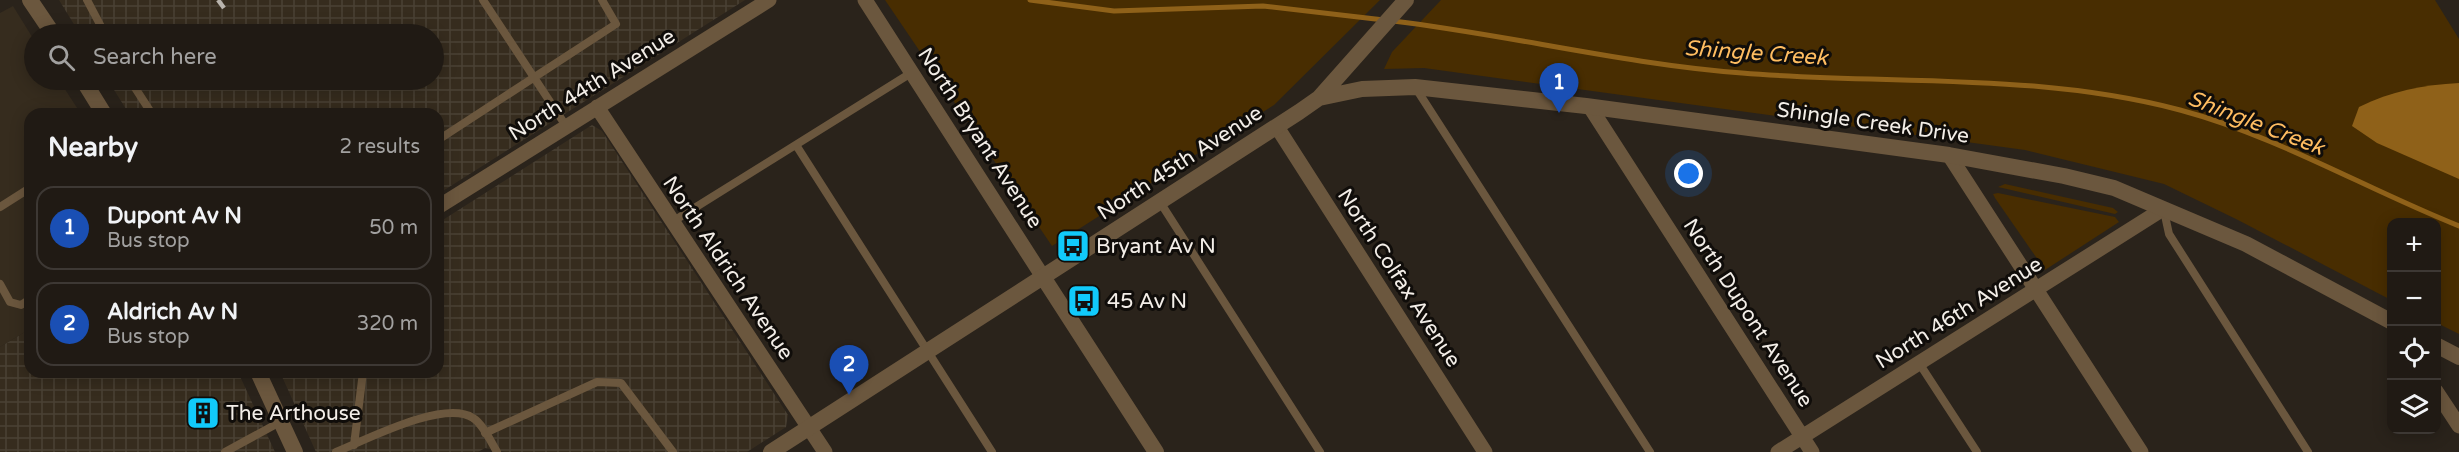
<!DOCTYPE html>
<html lang="en">
<head>
<meta charset="utf-8">
<style>
	:root { --surface:#201a14; --page:#2d2722; --text:#f1f3f6; --muted:#a2a1a0; --line:#3d3834; --accent:#1a73e8 }
	body { margin:0; font-family:"Varela Round",sans-serif; background:var(--page); color:var(--text) }
	.controls { position:absolute; right:18px; bottom:18px; display:grid; overflow:hidden; border-radius:12px; box-shadow:0 3px 15px #0003 }
	.controls button { width:54px; height:54px; display:grid; place-items:center; padding:0; border:0; border-bottom:2px solid var(--line); background:var(--surface); color:var(--text); font:30px sans-serif }
	.you { position:absolute; left:1689px; top:174px; width:21px; height:21px; margin:-15px; border:4px solid #fff; border-radius:50%; background:#1a73e8; box-shadow:0 0 0 9px #1a73e833 }
	.badge { display:grid; place-items:center; width:39px; height:39px; border-radius:50%; background:var(--accent); color:#fff; font-size:20px; font-weight:700 }
	.pin { position:absolute; translate:-50% -50px; filter:drop-shadow(0 2px 3px #0008) }
	.pin::after { content:''; position:absolute; top:32px; width:21px; height:18px; background:inherit; clip-path:polygon(0 0,100% 0,50% 100%) }
	.list { margin:0; padding:0; list-style:none }
	h2 { display:flex; justify-content:space-between; align-items:center; height:78px; margin:0; padding:0 24px; font-size:26px }
	h2 small { font-size:20px; font-weight:400; color:var(--muted) }
	.list li { display:grid; grid-template-columns:39px 1fr auto; gap:18px; align-items:center; box-sizing:border-box; height:84px; margin:0 12px 12px; padding:0 12px; border:2px solid var(--line); border-radius:18px }
	.list b { display:block; font-size:22px; white-space:nowrap }
	.list p { margin:0; font-size:20px; white-space:nowrap; color:var(--muted) }
	.list em { font-size:20px; font-style:normal; color:var(--muted) }
	.icon { flex:none; width:33px; height:33px; fill:none; stroke:currentColor; stroke-width:2; stroke-linecap:round; stroke-linejoin:round }
	.map { position:relative; flex:none; width:2459px; height:452px; overflow:hidden }
	.search { position:absolute; background:var(--surface); box-shadow:0 3px 15px #0003; left:24px; top:24px; width:420px; height:66px; display:flex; align-items:center; gap:15px; box-sizing:border-box; padding:0 21px; border-radius:33px; color:var(--muted); font-size:22px }
	.panel { position:absolute; background:var(--surface); box-shadow:0 3px 15px #0003; left:24px; top:108px; width:420px; height:270px; border-radius:18px }
	.map>svg:first-child { display:block }
	.built { fill:#362c1e }
	.industrial { fill:url(#industrial-grid) }
	.green { fill:#482d01 }
	.water { fill:#8f6119 }
	.lines { fill:none; stroke-linecap:round; stroke-linejoin:round }
	.stream { stroke:#8f6119; stroke-width:5 }
	.service { stroke:#6b573e; stroke-width:8 }
	.minor { stroke:#6b573e; stroke-width:15 }
	.tertiary { stroke:#6b573e; stroke-width:16 }
	.rail { stroke:#b9b4ad; stroke-width:4.5; stroke-dasharray:10 10; stroke-linecap:butt }
	.labels { text-anchor:middle; dominant-baseline:central; stroke-width:6; stroke-linejoin:round; paint-order:stroke }
	.street-label { font-size:21px; fill:#f3eee8; stroke:#100d0a }
	.poi-label { font-size:21px; fill:#f3eee8; stroke:#100d0a; text-anchor:start }
	.water-label { font-size:22px; font-style:italic; fill:#ffbd61; stroke:#100d0a }
</style>
</head>
<body>
<div class="map">
<svg width="2459" height="452" viewBox="0 0 2459 452">
	<defs>
		<pattern id="industrial-grid" width="8" height="8" patternUnits="userSpaceOnUse" patternTransform="scale(1.5)"><rect width="8" height="8" fill="#362c1e"/><path d="M0 4h8M4 0v8" fill="none" stroke="#4a4134"/></pattern>
	</defs>
	<rect width="100%" height="100%" fill="#2a231b"/>
	<path class="built" d="M 13,6 L 34,40 L 34,80 L 59,80 L 81,114 L 30,114 L 30,329 L 0,347 L 0,13 Z"/>
	<path class="industrial" d="M 59,0 L 745,0 L 438,194 L 438,114 L 129,114 L 108,80 L 434,80 L 434,34 L 80,34 Z
		M 592,125 L 602,131 L 788,415 L 786,427 L 747,452 L 505,452 L 485,448 L 478,452 L 316,452 L 280,372 L 438,372 L 438,223 Z
		M 30,329 L 30,372 L 238,372 L 275,452 L 0,452 L 0,347 Z"/>
	<path class="green" d="M 885,0 L 1380,0 L 1274,105 L 1052,246 Z
		M 1441,0 L 2435,0 L 2459,39 L 2459,334 L 2437,323 L 2436,222 L 2392,222 L 2391,300 L 2238,220 L 2164,184 L 2025,150 L 1424,68 L 1384,69 L 1392,52 Z
		M 2005,184 L 2113,208 L 2118,212 L 2115,214 L 1998,187 Z
		M 1998,193 L 2115,217 L 2119,222 L 2045,270 L 1995,198 L 1993,194 Z"/>
	<path class="water" d="M 2459,83 L 2459,179 L 2377,143 L 2352,126 L 2359,107 C 2391,91 2423,85 2459,83 Z"/>
	<g class="lines">
		<path class="stream" d="M 1030,0 L 1114,11 L 1263,6 L 1384,20
			M 1393,21 C 1510,35 1624,64 1742,73 C 1889,85 2035,72 2180,110 C 2277,136 2366,189 2459,226"/>
		<path class="service" d="M 87,0 L 105,34
			M 483,0 L 566,126
			M 130,80 L 152,114
			M 1417,90 L 1650,452
			M 438,140 L 616,24 L 602,0
			M 796,145 L 992,452
			M 1160,202 L 1320,452
			M 0,207 L 30,188
			M 2164,211 L 2169,234 L 2308,452
			M 672,222 L 911,73
			M 0,284 L 10,302 L 21,305 L 30,299
			M 1919,363 L 1977,452
			M 485,433 L 597,382 L 621,383 L 673,452
			M 354,445 L 363,372
			M 225,452 L 280,422
			M 336,452 C 366,440 444,399 473,418 C 483,424 491,442 497,452"/>
		<path class="minor" d="M 865,0 L 1043,277
			M 597,107 L 825,452
			M 1590,107 L 1812,452
			M 1277,127 L 1485,452
			M 1949,155 L 2141,452
			M 438,207 L 769,0
			M 2436,391 L 2459,426
			M 1778,452 L 2163,209"/>
		<path class="tertiary" d="M 30,0 L 53,34
			M 83,80 L 104,114
			M 1319,98 L 1362,89 L 1415,87 L 1586,106 L 1949,155 L 2064,176 L 2114,188 L 2246,244 L 2392,322
			M 1043,277 L 1156,452
			M 2436,345 L 2459,357
			M 258,372 L 295,452
			M 771,452 L 1299,112 L 1319,98 L 1406,0"/>
		<path class="rail" d="M 218,0 L 224,8"/>
	</g>
	<defs>
		<g id="bus-square" transform="scale(1.725)"><rect x="-9" y="-9" width="18" height="18" rx="4" fill="#11cafb" stroke="#100d0a"/><path d="M-5-6H5V4H4V6H2V4H-2V6H-4V4H-5ZM-3.5-4V0h7V-4ZM-3.5 1.2v1.5H-2V1.2ZM2 1.2v1.5H3.5V1.2Z" fill="#111"/></g>
		<g id="building-square" transform="scale(1.725)"><rect x="-9" y="-9" width="18" height="18" rx="4" fill="#11cafb" stroke="#100d0a"/><path d="M-4-6H4V6H1V3H-1V6H-4ZM-2.5-4.3h1.7v1.8h-1.7ZM.8-4.3h1.7v1.8H.8ZM-2.5-1h1.7V.8h-1.7ZM.8-1h1.7V.8H.8Z" fill="#111"/></g>
	</defs>
	<g fill-rule="evenodd">
		<use href="#bus-square" x="1073" y="246"/>
		<use href="#bus-square" x="1084" y="301"/>
		<use href="#building-square" x="203" y="413"/>
	</g>
	<g class="labels">
		<g class="street-label">
			<text transform="translate(592 85) rotate(-32)">North 44th Avenue</text>
			<text transform="translate(1873 123) rotate(8)">Shingle Creek Drive</text>
			<text transform="translate(980 138) rotate(57)">North Bryant Avenue</text>
			<text transform="translate(1180 163) rotate(-33)">North 45th Avenue</text>
			<text transform="translate(728 268) rotate(56)">North Aldrich Avenue</text>
			<text transform="translate(1399 278) rotate(57)">North Colfax Avenue</text>
			<text transform="translate(1748 313) rotate(57)">North Dupont Avenue</text>
			<text transform="translate(1959 313) rotate(-32)">North 46th Avenue</text>
		</g>
		<g class="poi-label">
			<text x="1096" y="246">Bryant Av N</text>
			<text x="1107" y="301">45 Av N</text>
			<text x="226" y="413">The Arthouse</text>
		</g>
		<g class="water-label">
			<text transform="translate(1756 53) rotate(4)">Shingle Creek</text>
			<text transform="translate(2256 123) rotate(21)">Shingle Creek</text>
		</g>
	</g>
</svg>
<div class="controls">
<button>+</button>
<button>−</button>
<button><svg class="icon" aria-label="locate" viewBox="0 0 24 24"><circle cx="12" cy="12" r="6"/><path d="M12 2v4M12 18v4M2 12h4M18 12h4"/></svg></button>
<button><svg class="icon" aria-label="layers" viewBox="0 0 24 24"><path d="M12 4l9 5-9 5-9-5zM3 14l9 5 9-5"/></svg></button>
</div>
<div class="you"></div>
<div class="pin badge" style="left:1559px;top:113px;background:#1a4fb4">1</div>
<div class="pin badge" style="left:849px;top:395px;background:#1a4fb4">2</div>
<div class="search"><svg class="icon" aria-label="search" viewBox="0 0 24 24"><circle cx="10" cy="10" r="6"/><path d="M15 15l6 6"/></svg>Search here</div>
<section class="panel">
<h2>Nearby<small>2 results</small></h2>
<ul class="list">
<li><span class="badge" style="background:#1a4fb4">1</span><div><b>Dupont Av N</b><p>Bus stop</p></div><em>50 m</em></li>
<li><span class="badge" style="background:#1a4fb4">2</span><div><b>Aldrich Av N</b><p>Bus stop</p></div><em>320 m</em></li>
</ul>
</section>
</div>
</body>
</html>
